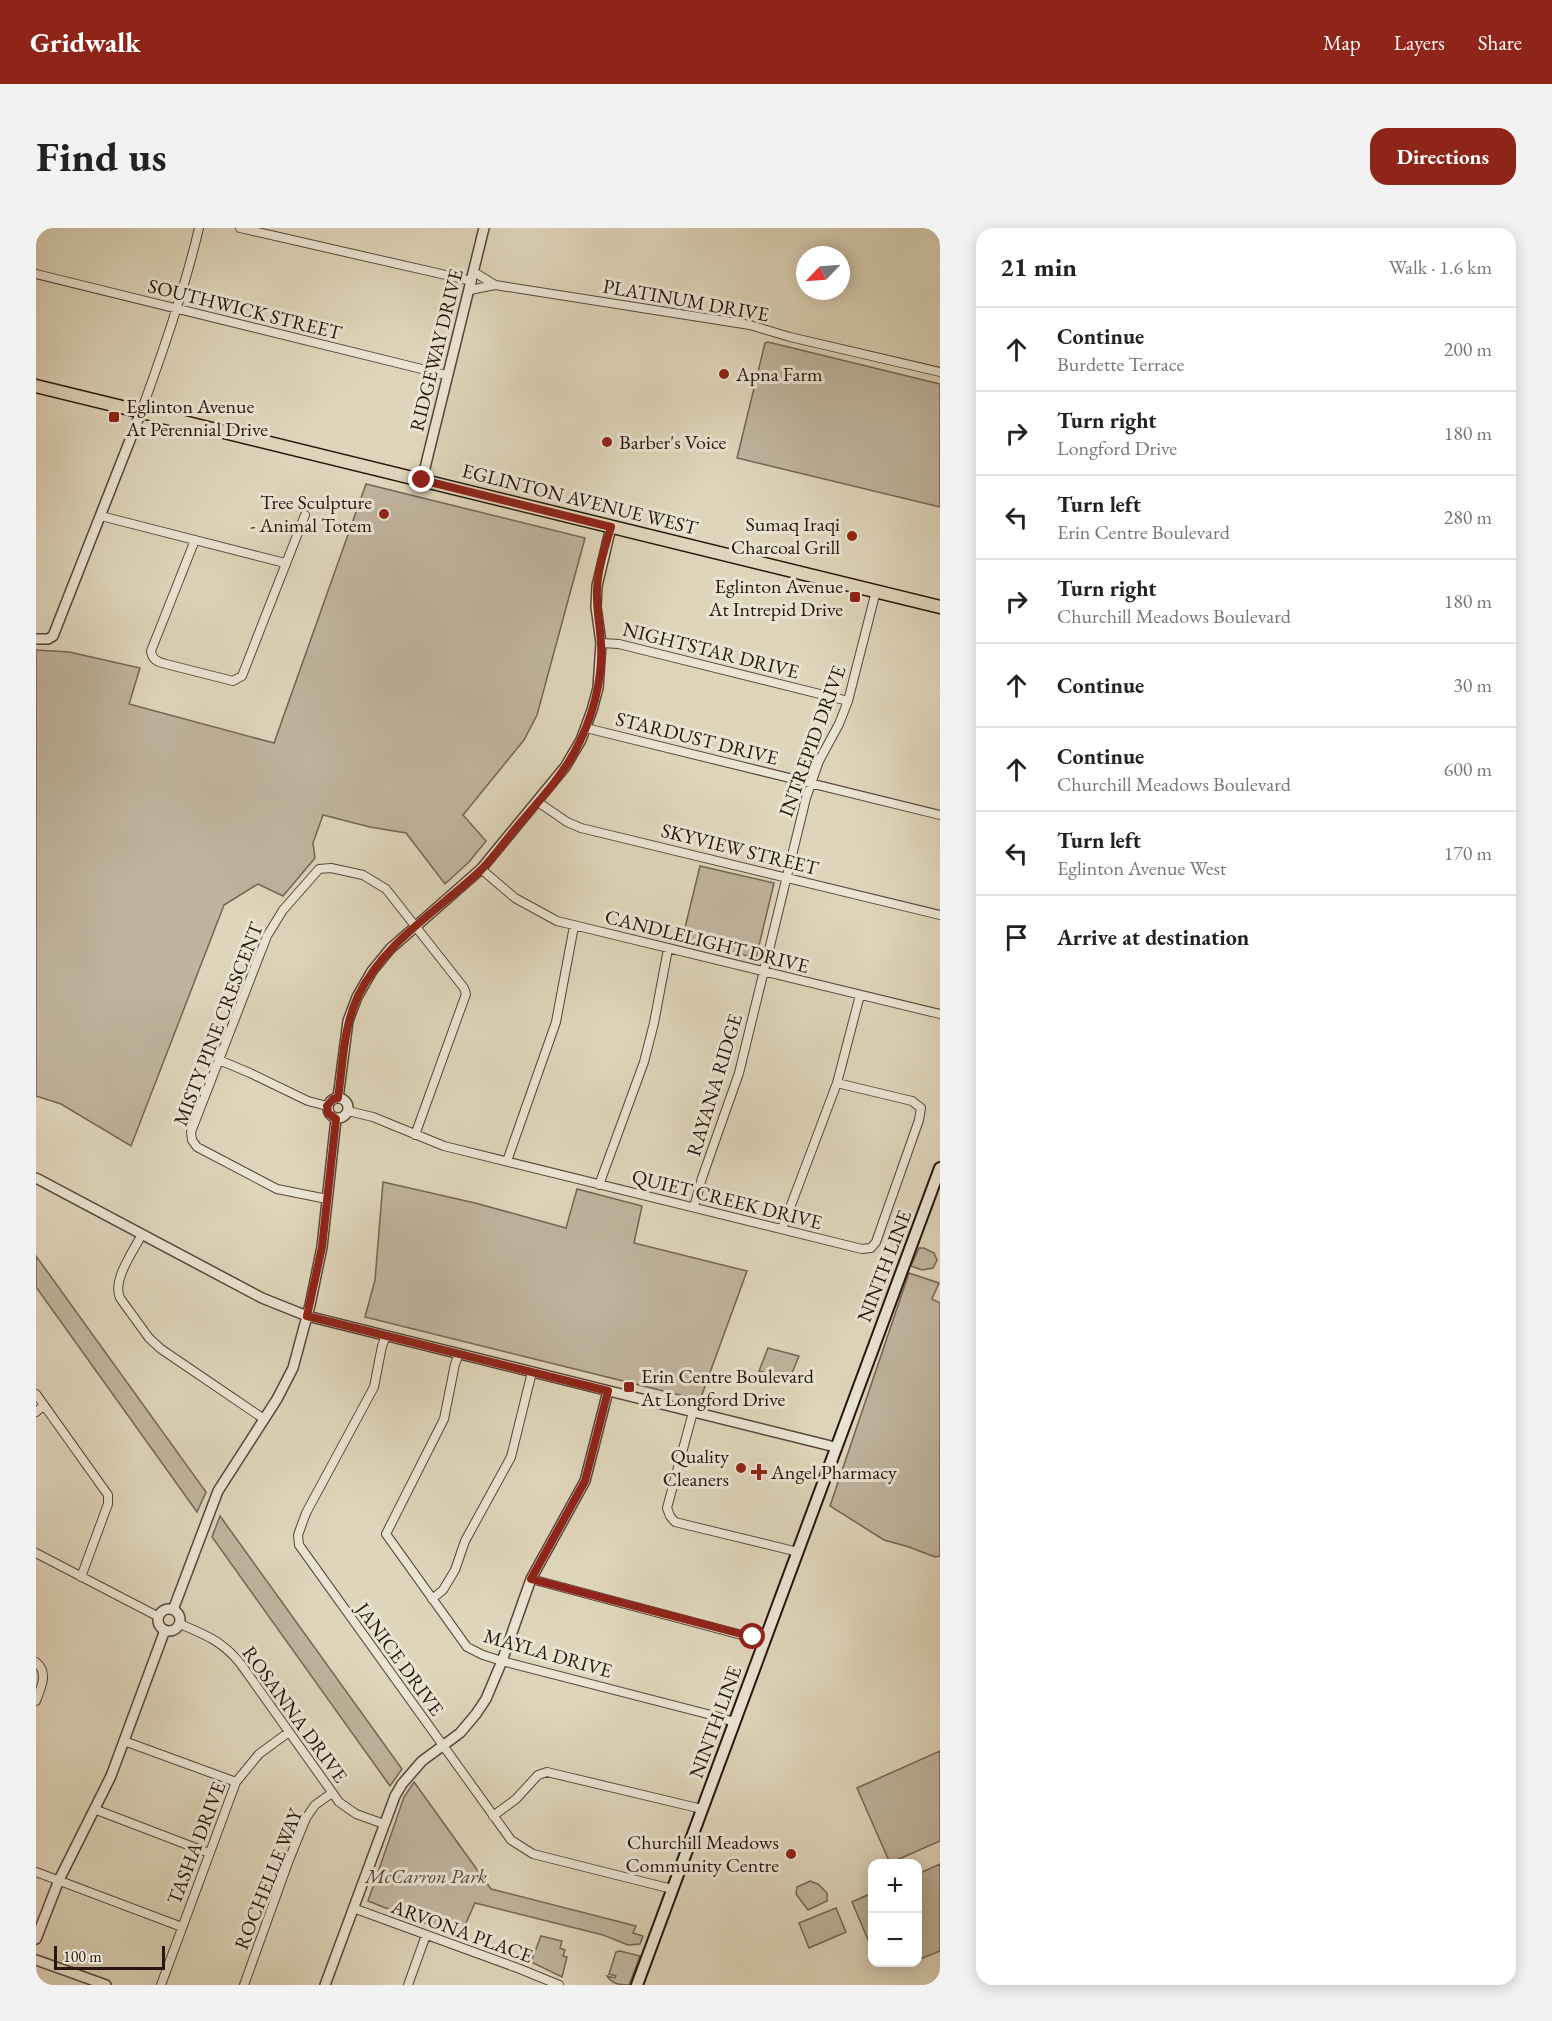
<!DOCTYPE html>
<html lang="en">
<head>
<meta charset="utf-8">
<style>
	:root { --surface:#fff; --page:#f2f2f2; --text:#222; --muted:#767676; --line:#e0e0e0; --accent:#8f2418 }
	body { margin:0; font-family:"EB Garamond",serif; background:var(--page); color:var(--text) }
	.controls { position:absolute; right:18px; bottom:18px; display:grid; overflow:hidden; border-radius:12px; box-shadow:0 3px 15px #0003 }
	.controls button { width:54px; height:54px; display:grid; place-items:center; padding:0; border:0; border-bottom:2px solid var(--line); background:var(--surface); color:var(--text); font:30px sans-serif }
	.compass { position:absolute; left:760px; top:18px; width:54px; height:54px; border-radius:50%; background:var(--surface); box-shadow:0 3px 15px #0003; rotate:245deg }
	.scale { position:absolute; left:18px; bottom:15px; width:111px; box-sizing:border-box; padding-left:6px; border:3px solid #28150d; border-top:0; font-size:16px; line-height:21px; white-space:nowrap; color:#28150d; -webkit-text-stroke:4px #eae4d2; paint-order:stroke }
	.stop { position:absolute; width:18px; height:18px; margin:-14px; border:4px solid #8f2418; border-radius:50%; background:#fff }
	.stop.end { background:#8f2418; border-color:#fff; box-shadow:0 2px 6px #0008 }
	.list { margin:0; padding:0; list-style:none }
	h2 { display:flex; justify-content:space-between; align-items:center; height:78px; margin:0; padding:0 24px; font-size:26px }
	h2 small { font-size:20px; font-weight:400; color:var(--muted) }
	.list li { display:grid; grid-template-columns:39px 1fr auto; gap:18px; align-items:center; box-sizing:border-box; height:84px; padding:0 24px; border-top:2px solid var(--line) }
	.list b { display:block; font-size:22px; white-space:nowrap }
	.list p { margin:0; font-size:20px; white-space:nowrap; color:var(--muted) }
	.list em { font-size:20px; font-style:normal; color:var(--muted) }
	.icon { flex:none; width:33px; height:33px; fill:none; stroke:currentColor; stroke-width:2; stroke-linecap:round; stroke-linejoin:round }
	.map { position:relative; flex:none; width:904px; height:1757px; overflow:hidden; border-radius:18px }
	header { display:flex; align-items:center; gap:36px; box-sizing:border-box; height:84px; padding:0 30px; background:var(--accent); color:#fff }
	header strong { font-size:28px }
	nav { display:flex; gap:33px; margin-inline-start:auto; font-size:21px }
	.intro { display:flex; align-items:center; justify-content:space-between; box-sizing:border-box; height:144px; padding:0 36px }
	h1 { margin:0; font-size:42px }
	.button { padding:15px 27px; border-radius:18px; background:var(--accent); color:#fff; font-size:21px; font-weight:700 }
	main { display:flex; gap:36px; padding:0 36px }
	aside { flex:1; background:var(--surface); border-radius:18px; box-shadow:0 3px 15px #0003 }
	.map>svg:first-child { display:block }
	.green { fill:#c0b49d; stroke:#746455; stroke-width:1.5 }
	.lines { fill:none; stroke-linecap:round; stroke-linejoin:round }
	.minor-casing { stroke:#564538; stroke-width:10 }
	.tertiary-casing { stroke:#564538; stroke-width:12 }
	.secondary-casing { stroke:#28150d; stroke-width:14 }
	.primary-casing { stroke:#28150d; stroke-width:15 }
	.minor { stroke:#eae4d2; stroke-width:8 }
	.tertiary { stroke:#eae4d2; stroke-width:9 }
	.secondary { stroke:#eae4d2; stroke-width:10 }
	.primary { stroke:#dfd5ba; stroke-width:12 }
	.route { stroke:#8f2418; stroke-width:8 }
	.poi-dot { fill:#8f2418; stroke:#eae4d2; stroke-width:2 }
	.labels { text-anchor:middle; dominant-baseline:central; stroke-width:6; stroke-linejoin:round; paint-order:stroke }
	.street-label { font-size:20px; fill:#28150d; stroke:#eae4d2 }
	.poi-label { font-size:20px; fill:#28150d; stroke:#eae4d2; text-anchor:start }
	.park-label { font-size:20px; font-style:italic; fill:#564538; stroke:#eae4d2 }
</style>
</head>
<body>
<header>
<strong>Gridwalk</strong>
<nav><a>Map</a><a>Layers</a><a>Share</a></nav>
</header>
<div class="intro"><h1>Find us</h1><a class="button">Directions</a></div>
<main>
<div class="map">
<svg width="904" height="1757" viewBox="0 0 904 1757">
	<rect width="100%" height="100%" fill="#dfd5ba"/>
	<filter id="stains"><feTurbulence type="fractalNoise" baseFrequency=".00333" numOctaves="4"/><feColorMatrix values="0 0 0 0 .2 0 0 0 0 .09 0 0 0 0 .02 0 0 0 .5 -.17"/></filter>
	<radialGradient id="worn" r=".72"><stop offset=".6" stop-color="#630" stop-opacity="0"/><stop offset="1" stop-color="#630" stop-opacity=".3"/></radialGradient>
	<path class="green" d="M 732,114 L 904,156 L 904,279 L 701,230 L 729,115 Z
		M 330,256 L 549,310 L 501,487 L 488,512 L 427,587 L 450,613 L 433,634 L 409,656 L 370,605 L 334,599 L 287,587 L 277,615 L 279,630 L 247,668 L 222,656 L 188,677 L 95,918 L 25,876 L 0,868 L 0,422 L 33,424 L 104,440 L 93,476 L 238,515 Z
		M 664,638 L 738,655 L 720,730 L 646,712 Z
		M 347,954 L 439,975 L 530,1000 L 541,961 L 606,978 L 598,1015 L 711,1043 L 664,1172 L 329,1089 L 339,1052 Z
		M 883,1020 L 888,1020 L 898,1025 L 901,1032 L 897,1040 L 886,1042 L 875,1038 Z
		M 0,1028 L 170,1264 L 161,1284 L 0,1059 Z
		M 873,1045 L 903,1055 L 896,1071 L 904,1075 L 904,1328 L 899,1329 L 873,1319 L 848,1312 L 794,1278 Z
		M 732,1120 L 763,1128 L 753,1152 L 723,1143 Z
		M 184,1288 L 366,1541 L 354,1558 L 176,1309 Z
		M 904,1523 L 904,1613 L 854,1635 L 821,1560 Z
		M 378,1554 L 455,1661 L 600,1698 L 597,1705 L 607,1708 L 604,1716 L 592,1717 L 567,1707 L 439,1675 L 425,1706 L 393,1697 L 332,1673 L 368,1569 Z
		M 904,1636 L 904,1723 L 882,1732 L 882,1646 Z
		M 774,1653 L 782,1656 L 791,1665 L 791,1673 L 772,1682 L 760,1666 L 761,1659 Z
		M 836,1665 L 836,1721 L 816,1674 Z
		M 800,1680 L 810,1704 L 773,1720 L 763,1695 Z
		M 505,1708 L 526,1713 L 524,1720 L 529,1722 L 527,1728 L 531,1729 L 526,1749 L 495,1734 Z
		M 584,1723 L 604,1728 L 593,1757 C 584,1757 576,1756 571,1748 L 579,1750 L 580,1748 L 573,1746 L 580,1724 Z"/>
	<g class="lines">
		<g class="minor-casing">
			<path id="minor" d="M 204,0 L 436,53
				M 438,44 L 459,57
				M 0,46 L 410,147
				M 434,62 L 459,57 L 714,97 L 754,109 L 904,144
				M 105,184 C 127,123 148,63 163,0
				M 65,288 L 249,335
				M 159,312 L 115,423 C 116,432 122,434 130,436 L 197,453 L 206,448 L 269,287
				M 565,415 L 583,416 L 812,473
				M 550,500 L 904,587
				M 502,574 L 531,594 L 545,600 L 904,687
				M 445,641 L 479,670 L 521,693 L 904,786
				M 183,832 L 214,845 L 272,873 L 291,878
				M 312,883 L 337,889 L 408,918 L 826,1021 L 835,1020 L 840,1014 L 883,892 L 885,880 L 876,873 L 801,855
				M 471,933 L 520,794 L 538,698
				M 563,957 L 608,834 L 618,795 L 632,721
				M 291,971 L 241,961 L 161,919 L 156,912 L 155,904 L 231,708 L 247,682 L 283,641 L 295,640 L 327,647 L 350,661 L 428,760 L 430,766 L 379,907
				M 658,979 L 666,950 L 703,845 L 770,570 L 783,533 L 803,496 L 812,473 L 840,363
				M 746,1001 L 801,855 L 824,767
				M 105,1008 C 97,1024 76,1052 84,1070 L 113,1110 L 125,1121 L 228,1191
				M 350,1108 L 346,1118 L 338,1159 L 270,1285 L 262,1307 L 263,1317 L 475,1612 L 497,1626 L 636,1661
				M 423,1126 L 419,1136 L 408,1191 L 350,1306 L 431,1419 L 447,1427 L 466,1433 L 679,1488 L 698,1494
				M 0,1166 L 72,1267 L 72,1276 L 45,1349
				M 0,1184 L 8,1177
				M 657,1184 L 631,1280 L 634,1288 L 639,1294 L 762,1324
				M 0,1325 L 123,1389
				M 495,1351 L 728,1413
				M 396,1371 L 407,1362 L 419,1342 L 429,1313 L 475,1229 L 496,1144
				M 144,1396 C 169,1407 185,1412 204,1435 L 303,1574 L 320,1586 L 348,1596
				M 0,1434 C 13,1445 5,1459 0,1473
				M 88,1513 L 200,1554
				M 58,1581 L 173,1625
				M 457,1588 L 480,1571 L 502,1547 L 511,1544 L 666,1581
				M 0,1644 L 146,1699
				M 317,1680 L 484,1741 L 523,1757
				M 125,1757 L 200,1554 L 223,1526 L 253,1504
				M 208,1757 L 253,1632 L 270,1590 L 279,1577 L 296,1565
				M 372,1757 L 390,1707"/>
		</g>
		<g class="tertiary-casing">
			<path id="tertiary" d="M 386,252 L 448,0
				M 0,411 L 12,411 L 17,408 L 105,184
				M292 880a10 10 0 1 1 20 0a10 10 0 1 1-20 0Z
				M 302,870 L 312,793 L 321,769 L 336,743 L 354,721 L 445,641 L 529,539 L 545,512 L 556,482 L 562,460 L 565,415 L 560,379 L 561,358 L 575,299
				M 0,950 L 226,1070 L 271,1088 L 799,1219
				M122 1392a11 11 0 1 1 22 0a11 11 0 1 1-22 0Z
				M 137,1382 L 182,1263 L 241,1171 L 257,1140 L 274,1077 L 286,1019 L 300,891
				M 0,1711 L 23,1652 L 75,1548 L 129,1402
				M 0,1732 L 70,1757
				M 289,1757 L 359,1568 L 366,1556 L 386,1533 L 424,1505 L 440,1486 L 450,1471 L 466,1433 L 495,1351 L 549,1253 L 572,1163"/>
		</g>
		<g class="secondary-casing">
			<path id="secondary" d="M 601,1757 L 904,940"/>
		</g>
		<g class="primary-casing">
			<path id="primary" d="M 0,158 L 904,379"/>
		</g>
		<use href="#minor" class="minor"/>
		<use href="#tertiary" class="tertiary"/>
		<use href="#secondary" class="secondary"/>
		<use href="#primary" class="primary"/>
	</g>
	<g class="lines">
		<path class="route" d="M 386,252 L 575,299 C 569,319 562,341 561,361 C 560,380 564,397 565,415 C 567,453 556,492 538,525 C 523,552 500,576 480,600 C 468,614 458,629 445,642 C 403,682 348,714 322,768 C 307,800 307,836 302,870 L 297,871 L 291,878 L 292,885 L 300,891 L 286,1019 L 271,1088 L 572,1163 L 549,1253 L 495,1351 L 717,1409"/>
	</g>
	<g class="poi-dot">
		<circle cx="688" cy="146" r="6"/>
		<rect x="72" y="183" width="12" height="12" rx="3"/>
		<circle cx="571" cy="214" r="6"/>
		<circle cx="348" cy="286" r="6"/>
		<circle cx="816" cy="308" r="6"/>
		<rect x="813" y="363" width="12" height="12" rx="3"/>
		<rect x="587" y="1153" width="12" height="12" rx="3"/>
		<circle cx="705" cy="1240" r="6"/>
		<path d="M720 1235h6v6h6v6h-6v6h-6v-6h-6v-6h6z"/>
		<circle cx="755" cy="1626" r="6"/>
	</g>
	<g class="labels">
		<g class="street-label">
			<text transform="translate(650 72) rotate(10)">PLATINUM DRIVE</text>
			<text transform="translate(209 81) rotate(14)">SOUTHWICK STREET</text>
			<text transform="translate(400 122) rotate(-76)">RIDGEWAY DRIVE</text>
			<text transform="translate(544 271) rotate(14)">EGLINTON AVENUE WEST</text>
			<text transform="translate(675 422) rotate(14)">NIGHTSTAR DRIVE</text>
			<text transform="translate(661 510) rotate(14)">STARDUST DRIVE</text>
			<text transform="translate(776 513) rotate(-70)">INTREPID DRIVE</text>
			<text transform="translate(704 621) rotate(14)">SKYVIEW STREET</text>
			<text transform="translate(671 713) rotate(14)">CANDLELIGHT DRIVE</text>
			<text transform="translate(182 796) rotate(-69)">MISTY PINE CRESCENT</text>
			<text transform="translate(678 857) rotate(-73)">RAYANA RIDGE</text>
			<text transform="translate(691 971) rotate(14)">QUIET CREEK DRIVE</text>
			<text transform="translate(848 1038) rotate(-69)">NINTH LINE</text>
			<text transform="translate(512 1425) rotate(16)">MAYLA DRIVE</text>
			<text transform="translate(364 1431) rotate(54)">JANICE DRIVE</text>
			<text transform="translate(259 1486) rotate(54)">ROSANNA DRIVE</text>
			<text transform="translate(679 1494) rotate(-70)">NINTH LINE</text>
			<text transform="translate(160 1615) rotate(-69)">TASHA DRIVE</text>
			<text transform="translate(232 1651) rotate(-68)">ROCHELLE WAY</text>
			<text transform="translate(426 1703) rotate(20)">ARVONA PLACE</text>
		</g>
		<g class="poi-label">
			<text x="700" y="146">Apna Farm</text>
			<text x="90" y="178">Eglinton Avenue<tspan x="90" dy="23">At Perennial Drive</tspan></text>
			<text x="583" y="214">Barber's Voice</text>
			<text x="336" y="274" text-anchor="end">Tree Sculpture<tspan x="336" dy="23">- Animal Totem</tspan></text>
			<text x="804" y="296" text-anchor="end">Sumaq Iraqi<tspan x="804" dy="23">Charcoal Grill</tspan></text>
			<text x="807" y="358" text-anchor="end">Eglinton Avenue<tspan x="807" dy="23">At Intrepid Drive</tspan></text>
			<text x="605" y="1148">Erin Centre Boulevard<tspan x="605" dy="23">At Longford Drive</tspan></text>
			<text x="693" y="1228" text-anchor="end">Quality<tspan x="693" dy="23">Cleaners</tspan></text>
			<text x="735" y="1244">Angel Pharmacy</text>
			<text x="743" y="1614" text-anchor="end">Churchill Meadows<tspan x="743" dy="23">Community Centre</tspan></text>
		</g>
		<g class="park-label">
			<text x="390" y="1648">McCarron Park</text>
		</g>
	</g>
	<rect width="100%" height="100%" filter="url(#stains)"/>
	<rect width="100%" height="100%" fill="url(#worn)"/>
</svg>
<div class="controls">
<button>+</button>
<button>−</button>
</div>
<svg class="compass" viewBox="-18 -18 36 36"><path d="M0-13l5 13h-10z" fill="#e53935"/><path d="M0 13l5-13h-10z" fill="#767676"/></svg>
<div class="scale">100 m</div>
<div class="stop" style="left:717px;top:1409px"></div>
<div class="stop end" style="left:386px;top:252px"></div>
</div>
<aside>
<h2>21 min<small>Walk · 1.6 km</small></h2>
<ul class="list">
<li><svg class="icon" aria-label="ahead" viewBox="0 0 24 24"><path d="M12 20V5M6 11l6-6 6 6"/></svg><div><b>Continue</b><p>Burdette Terrace</p></div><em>200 m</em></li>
<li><svg class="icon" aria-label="right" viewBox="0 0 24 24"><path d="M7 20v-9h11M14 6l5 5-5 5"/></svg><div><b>Turn right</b><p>Longford Drive</p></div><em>180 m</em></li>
<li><svg class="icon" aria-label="left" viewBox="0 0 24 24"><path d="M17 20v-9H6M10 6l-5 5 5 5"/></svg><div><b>Turn left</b><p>Erin Centre Boulevard</p></div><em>280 m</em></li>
<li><svg class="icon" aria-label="right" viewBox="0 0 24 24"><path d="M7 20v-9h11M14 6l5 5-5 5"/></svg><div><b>Turn right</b><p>Churchill Meadows Boulevard</p></div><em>180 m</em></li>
<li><svg class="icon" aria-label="ahead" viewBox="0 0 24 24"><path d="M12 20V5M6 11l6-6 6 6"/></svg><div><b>Continue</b></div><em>30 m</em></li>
<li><svg class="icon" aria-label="ahead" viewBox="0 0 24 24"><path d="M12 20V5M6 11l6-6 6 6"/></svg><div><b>Continue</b><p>Churchill Meadows Boulevard</p></div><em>600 m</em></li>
<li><svg class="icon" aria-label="left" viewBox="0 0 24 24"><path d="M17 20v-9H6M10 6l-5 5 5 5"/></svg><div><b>Turn left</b><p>Eglinton Avenue West</p></div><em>170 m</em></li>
<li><svg class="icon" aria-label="arrive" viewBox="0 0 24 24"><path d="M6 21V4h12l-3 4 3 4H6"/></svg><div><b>Arrive at destination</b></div></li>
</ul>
</aside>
</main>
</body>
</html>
